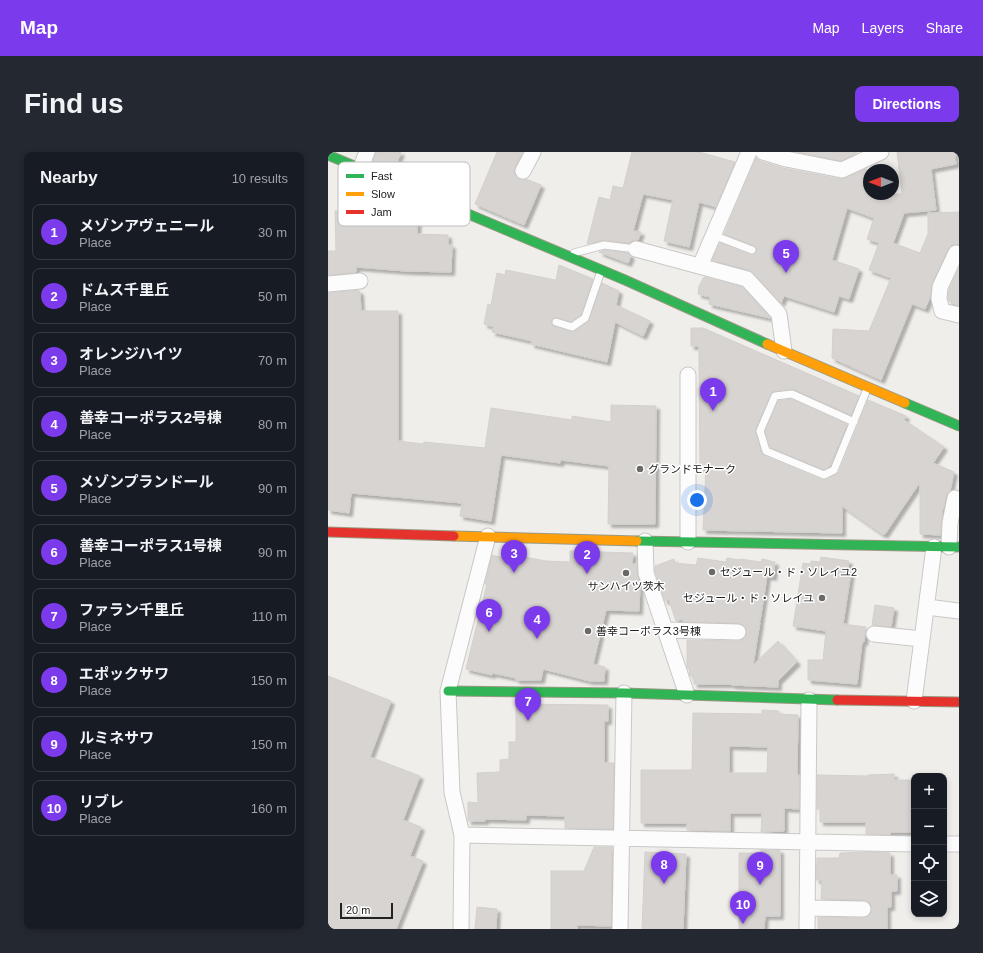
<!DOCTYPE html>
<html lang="en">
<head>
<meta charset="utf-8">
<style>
	:root { --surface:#171b24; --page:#242831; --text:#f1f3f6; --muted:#9ea1a6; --line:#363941; --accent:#7c3aed }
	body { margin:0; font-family:Helvetica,"Noto Sans JP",sans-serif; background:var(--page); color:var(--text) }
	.controls { position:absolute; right:12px; bottom:12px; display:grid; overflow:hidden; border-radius:8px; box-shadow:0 2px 6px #0003 }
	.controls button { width:36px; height:36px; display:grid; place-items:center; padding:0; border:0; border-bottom:1px solid var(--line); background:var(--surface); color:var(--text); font:20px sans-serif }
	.compass { position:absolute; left:535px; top:12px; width:36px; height:36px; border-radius:50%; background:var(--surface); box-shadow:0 2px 6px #0003; rotate:270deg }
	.scale { position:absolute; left:12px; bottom:10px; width:53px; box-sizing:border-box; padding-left:4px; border:2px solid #222; border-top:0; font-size:11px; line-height:14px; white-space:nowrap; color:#222; -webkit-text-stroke:3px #fff; paint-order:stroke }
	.you { position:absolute; left:369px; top:348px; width:14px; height:14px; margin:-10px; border:3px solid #fff; border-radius:50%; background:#1a73e8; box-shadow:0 0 0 6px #1a73e833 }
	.badge { display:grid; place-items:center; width:26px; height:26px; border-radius:50%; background:var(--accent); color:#fff; font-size:13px; font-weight:700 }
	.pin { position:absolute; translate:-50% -33px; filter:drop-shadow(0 1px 2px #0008) }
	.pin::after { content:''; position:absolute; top:21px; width:14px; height:12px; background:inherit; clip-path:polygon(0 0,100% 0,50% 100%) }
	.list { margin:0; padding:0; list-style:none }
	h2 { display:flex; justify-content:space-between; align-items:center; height:52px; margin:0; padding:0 16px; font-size:17px }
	h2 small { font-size:13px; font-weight:400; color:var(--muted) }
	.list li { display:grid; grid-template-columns:26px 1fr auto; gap:12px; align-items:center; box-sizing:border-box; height:56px; margin:0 8px 8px; padding:0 8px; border:1px solid var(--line); border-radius:8px }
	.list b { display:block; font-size:15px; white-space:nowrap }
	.list p { margin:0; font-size:13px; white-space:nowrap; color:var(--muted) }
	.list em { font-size:13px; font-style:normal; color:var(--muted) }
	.icon { flex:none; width:22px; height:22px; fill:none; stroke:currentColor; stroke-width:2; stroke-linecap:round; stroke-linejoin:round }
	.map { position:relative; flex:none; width:631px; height:777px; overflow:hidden; border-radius:8px }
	header { display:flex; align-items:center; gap:24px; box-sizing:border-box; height:56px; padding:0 20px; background:var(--accent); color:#fff }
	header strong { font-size:19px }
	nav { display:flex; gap:22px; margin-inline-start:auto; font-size:14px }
	.intro { display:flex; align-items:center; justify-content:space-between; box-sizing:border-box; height:96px; padding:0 24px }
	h1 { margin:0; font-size:28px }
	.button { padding:10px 18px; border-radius:8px; background:var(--accent); color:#fff; font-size:14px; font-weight:700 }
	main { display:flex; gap:24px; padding:0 24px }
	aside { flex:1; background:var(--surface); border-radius:8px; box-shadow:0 2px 6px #0003 }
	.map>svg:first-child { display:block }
	.building { fill:#d7d4d2; stroke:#d3d0cc; fill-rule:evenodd; filter:url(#shadow) }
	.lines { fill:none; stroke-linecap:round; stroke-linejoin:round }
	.lane-casing { stroke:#c9c8c7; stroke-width:9 }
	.street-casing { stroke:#c9c8c7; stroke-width:17 }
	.fast-casing { stroke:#999a82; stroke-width:11 }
	.slow-casing { stroke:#999a82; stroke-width:11 }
	.jam-casing { stroke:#999a82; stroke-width:11 }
	.lane { stroke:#fdfcfc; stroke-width:7 }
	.street { stroke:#fdfcfc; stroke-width:15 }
	.fast { stroke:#30b455; stroke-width:9 }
	.slow { stroke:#ff9f0a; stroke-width:9 }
	.jam { stroke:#e5322d; stroke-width:9 }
	.poi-dot { fill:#6a6968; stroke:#fff; stroke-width:1.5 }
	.labels { text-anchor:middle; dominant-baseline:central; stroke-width:3; stroke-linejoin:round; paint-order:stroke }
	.poi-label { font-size:11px; fill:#222; stroke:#fff; text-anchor:start }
	.key { fill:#fff; stroke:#bdbdbd; stroke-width:1 }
	.key-label { font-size:11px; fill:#222 }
</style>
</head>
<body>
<header>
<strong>Map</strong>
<nav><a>Map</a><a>Layers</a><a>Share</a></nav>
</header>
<div class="intro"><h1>Find us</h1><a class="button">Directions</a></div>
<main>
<aside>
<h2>Nearby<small>10 results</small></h2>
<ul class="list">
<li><span class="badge">1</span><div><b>メゾンアヴェニール</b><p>Place</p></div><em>30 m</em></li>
<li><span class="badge">2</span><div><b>ドムス千里丘</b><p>Place</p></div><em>50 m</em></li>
<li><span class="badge">3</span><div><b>オレンジハイツ</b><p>Place</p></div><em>70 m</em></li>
<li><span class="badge">4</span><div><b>善幸コーポラス2号棟</b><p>Place</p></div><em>80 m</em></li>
<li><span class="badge">5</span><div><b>メゾンプランドール</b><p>Place</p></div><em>90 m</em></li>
<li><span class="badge">6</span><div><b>善幸コーポラス1号棟</b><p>Place</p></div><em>90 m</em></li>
<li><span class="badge">7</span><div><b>ファラン千里丘</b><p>Place</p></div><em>110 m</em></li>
<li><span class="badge">8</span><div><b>エポックサワ</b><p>Place</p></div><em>150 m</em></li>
<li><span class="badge">9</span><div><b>ルミネサワ</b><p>Place</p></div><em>150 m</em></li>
<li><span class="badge">10</span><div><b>リブレ</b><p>Place</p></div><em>160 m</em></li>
</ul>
</aside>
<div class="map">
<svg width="631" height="777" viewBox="0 0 631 777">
	<defs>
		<filter id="shadow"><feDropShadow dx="3.5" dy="3.5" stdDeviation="1" flood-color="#0004"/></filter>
	</defs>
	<rect width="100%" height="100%" fill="#f0eeeb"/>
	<path class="building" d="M 48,0 L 73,0 L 66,18 L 45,9 Z
		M 169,0 L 195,0 L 187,15 L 186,20 L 187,23 L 191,27 L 198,27 L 213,33 L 196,73 L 147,52 Z
		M 304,0 L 371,0 L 407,10 L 388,55 L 371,50 L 361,95 L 336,89 L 345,48 L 315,42 L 305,79 L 313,80 L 310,88 L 305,88 L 301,91 L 275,88 L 259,92 L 271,45 L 282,48 L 285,34 L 295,36 Z
		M 469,0 L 530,0 L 513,9 Z
		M 569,0 L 626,0 L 628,12 L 603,17 L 608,58 L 576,61 L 565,91 L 592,101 L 600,82 L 600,61 L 631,60 L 631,93 L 623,93 L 620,97 L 604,131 L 602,145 L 597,157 L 584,152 L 553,228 L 504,206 L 505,177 L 541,179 L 563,126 L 541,118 L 551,91 L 539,87 L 546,66 L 519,56 L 504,108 L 531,117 L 521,147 L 511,144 L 506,160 L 456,144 L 453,151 L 425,121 L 421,118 L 384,108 L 392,91 L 422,103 L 425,103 L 428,100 L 429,97 L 426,94 L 396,82 L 428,6 L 432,9 L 455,16 L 512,27 L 518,26 L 537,17 L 541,19 L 541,42 L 574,42 Z
		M 7,59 L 26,59 L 26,61 L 90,66 L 89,82 L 120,83 L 120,93 L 124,93 L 123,120 L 78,119 L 28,115 L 28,120 L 0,123 L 0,99 L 8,99 Z
		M 276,98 L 300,101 L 303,104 L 300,111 L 271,100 Z
		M 231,113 L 265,127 L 253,163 L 243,170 L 227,165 L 223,169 L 225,174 L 244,180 L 260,170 L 274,131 L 291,139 L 288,153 L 322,169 L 315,184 L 287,170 L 279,210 L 203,192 L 204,189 L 164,180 L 166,175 L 156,172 L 160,152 L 163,153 L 169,121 L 177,123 L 178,118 L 227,128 L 228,128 Z
		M 631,116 L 631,154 L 621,149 L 620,146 L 621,137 Z
		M 376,125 L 414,135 L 442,166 L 381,152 L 382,145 L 370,142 L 371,134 Z
		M 30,138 L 32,140 L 33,159 L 70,159 L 70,289 L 95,292 L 96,290 L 157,296 L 163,256 L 244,268 L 244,264 L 283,270 L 283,253 L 328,254 L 327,372 L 280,372 L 281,314 L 233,308 L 232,311 L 173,303 L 163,369 L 132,364 L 134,351 L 23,341 L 21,361 L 0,358 L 0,141 Z
		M 363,176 L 375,176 L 531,244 L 523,263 L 466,237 L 444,240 L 427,278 L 433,300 L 436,304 L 494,328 L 498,327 L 508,322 L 511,320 L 540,248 L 578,264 L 576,268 L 616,295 L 605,311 L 626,320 L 622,339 L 618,344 L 615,358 L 614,358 L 613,383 L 592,382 L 592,330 L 557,382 L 554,382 L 514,354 L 514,381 L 375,378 L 378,316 L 372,316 L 371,213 L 375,213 L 371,212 L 371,194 L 363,194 Z
		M 463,247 L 519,272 L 502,314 L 496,318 L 442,295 L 437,279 L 450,249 Z
		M 242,399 L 305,401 L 304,413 L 309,411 L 309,422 L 312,431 L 311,459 L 278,458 L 265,512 L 277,515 L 276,529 L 262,529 L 215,517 L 213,528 L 188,528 L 188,526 L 164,521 L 164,523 L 138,517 L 159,432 L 157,432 L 164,403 L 190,410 L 191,404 L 218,409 L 242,410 Z
		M 493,405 L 521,409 L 519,419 L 523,420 L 515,472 L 538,475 L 536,490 L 534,490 L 529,532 L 480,528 L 480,508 L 495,508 L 498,479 L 465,474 L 475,411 L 483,412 L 483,409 L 492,410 Z
		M 370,406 L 398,410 L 399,406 L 412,408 L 412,407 L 433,410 L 434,407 L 447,410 L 445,425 L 439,424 L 432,469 L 430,468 L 432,470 L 425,513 L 450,489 L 469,510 L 450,529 L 450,535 L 403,533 L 404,532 L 366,532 L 366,524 L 362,524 L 361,516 L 359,516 L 359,488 L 410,489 L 417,485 L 419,480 L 415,473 L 410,471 L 355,470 L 355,467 L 348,469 L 341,448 L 337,449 L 327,419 L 327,414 L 346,407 L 347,411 L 368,413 Z
		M 547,453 L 566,456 L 563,475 L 544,473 Z
		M 0,524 L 63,549 L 42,605 L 92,624 L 75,668 L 93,675 L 82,704 L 95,709 L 68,777 L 0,777 Z
		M 188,552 L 280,553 L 280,569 L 276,569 L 276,611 L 286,611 L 285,677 L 237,676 L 237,664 L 198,663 L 198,668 L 157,667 L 157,669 L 140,669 L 140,650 L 150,651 L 149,621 L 172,620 L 172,608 L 181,607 L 181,590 L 188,590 Z
		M 434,558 L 451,559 L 451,562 L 470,563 L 469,623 L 471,623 L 471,657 L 456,656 L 456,679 L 433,680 L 434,661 L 402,661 L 402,679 L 359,678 L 359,671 L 313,671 L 313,618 L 364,618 L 365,561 L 434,562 ZM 401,594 L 440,595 L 439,621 L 401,621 Z
		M 566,622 L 566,628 L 586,628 L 586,680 L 562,680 L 562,683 L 538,682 L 538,670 L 492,670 L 492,657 L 489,657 L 489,623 L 540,624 L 540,623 Z
		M 266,695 L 284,695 L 283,774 L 249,773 L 249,777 L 223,777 L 223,719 L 256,719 Z
		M 433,698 L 452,698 L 452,764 L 437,764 L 436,777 L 411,777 L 411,701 L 433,701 Z
		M 317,700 L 358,702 L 355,777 L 314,777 Z
		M 538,700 L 562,701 L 562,723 L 569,723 L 569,739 L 563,739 L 563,755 L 559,755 L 559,777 L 490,777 L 490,765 L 535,766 L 539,765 L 542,762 L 544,757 L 543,753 L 540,750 L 536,748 L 493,747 L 494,728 L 488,728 L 489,706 L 511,706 L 512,701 Z
		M 149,755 L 169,757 L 168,777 L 147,777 Z"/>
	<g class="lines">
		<g class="lane-casing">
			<path id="lane" d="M 385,83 L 424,98
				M 246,101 L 276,93 L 308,97
				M 228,170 L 244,175 L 257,166 L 273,119
				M 526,270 L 464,242 L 447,244 L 432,279 L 438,299 L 496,323 L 506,318 L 539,237"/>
		</g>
		<g class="street-casing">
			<path id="street" d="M 435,0 L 458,7 L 514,18 L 553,0
				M 32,17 L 39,0
				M 195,19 L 205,0
				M 308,97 L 419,127 L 451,162 L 456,199
				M 628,101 L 612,135 L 611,147 L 614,159 L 631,163
				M 372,114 L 421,0
				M 0,132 L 32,129
				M 360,223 L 360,390
				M 317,389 L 318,421 L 359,543
				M 621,395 L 622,371 L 627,346
				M 599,455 L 631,459
				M 337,478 L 410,480
				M 546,482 L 594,487
				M 586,549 L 606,395
				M 134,683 L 586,692
				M 616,692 L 631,692
				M 479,756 L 535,757
				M 133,777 L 134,683 L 124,640 L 120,539 L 160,384
				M 292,777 L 296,541
				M 479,777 L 481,548"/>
		</g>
		<g class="fast-casing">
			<path id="fast" d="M 0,3 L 297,128 L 439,192
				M 577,251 L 631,274
				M 309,389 L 631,395
				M 120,539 L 296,541 L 509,548"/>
		</g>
		<g class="slow-casing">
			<path id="slow" d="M 439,192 L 577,251
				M 126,384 L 309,389"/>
		</g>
		<g class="jam-casing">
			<path id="jam" d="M 0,380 L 126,384
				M 509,548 L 631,550"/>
		</g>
		<use href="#lane" class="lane"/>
		<use href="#street" class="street"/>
		<use href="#fast" class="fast"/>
		<use href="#slow" class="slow"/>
		<use href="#jam" class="jam"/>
	</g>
	<g class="poi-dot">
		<circle cx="312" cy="317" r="4"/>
		<circle cx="384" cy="420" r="4"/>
		<circle cx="298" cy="421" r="4"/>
		<circle cx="494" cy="446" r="4"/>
		<circle cx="260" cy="479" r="4"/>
	</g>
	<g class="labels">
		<g class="poi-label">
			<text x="320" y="317">グランドモナーク</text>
			<text x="392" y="420">セジュール・ド・ソレイユ2</text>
			<text x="298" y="434" text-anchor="middle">サンハイツ茨木</text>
			<text x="486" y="446" text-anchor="end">セジュール・ド・ソレイユ</text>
			<text x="268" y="479">善幸コーポラス3号棟</text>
		</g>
	</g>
	<rect x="10" y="10" width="132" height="64" rx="6" class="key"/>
	<rect x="18" y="22" width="18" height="4" fill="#30b455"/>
	<rect x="18" y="40" width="18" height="4" fill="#ff9f0a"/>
	<rect x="18" y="58" width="18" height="4" fill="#e5322d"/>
	<g class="key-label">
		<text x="43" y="28">Fast</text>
		<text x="43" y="46">Slow</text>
		<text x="43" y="64">Jam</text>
	</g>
</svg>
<div class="controls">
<button>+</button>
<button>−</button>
<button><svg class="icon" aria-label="locate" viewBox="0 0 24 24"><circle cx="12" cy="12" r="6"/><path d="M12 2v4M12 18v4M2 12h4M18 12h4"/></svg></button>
<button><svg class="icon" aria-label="layers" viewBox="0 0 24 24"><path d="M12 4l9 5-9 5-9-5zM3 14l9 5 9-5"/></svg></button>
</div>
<svg class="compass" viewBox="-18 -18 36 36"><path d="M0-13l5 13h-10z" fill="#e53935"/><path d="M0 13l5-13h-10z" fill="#9ea1a6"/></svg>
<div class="scale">20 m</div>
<div class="you"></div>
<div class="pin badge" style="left:385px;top:259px">1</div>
<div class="pin badge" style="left:259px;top:422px">2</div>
<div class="pin badge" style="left:186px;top:421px">3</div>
<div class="pin badge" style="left:209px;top:487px">4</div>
<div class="pin badge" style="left:458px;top:121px">5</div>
<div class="pin badge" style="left:161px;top:480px">6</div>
<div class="pin badge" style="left:200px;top:569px">7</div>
<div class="pin badge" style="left:336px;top:732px">8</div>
<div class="pin badge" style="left:432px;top:733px">9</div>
<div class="pin badge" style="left:415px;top:772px">10</div>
</div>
</main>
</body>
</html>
